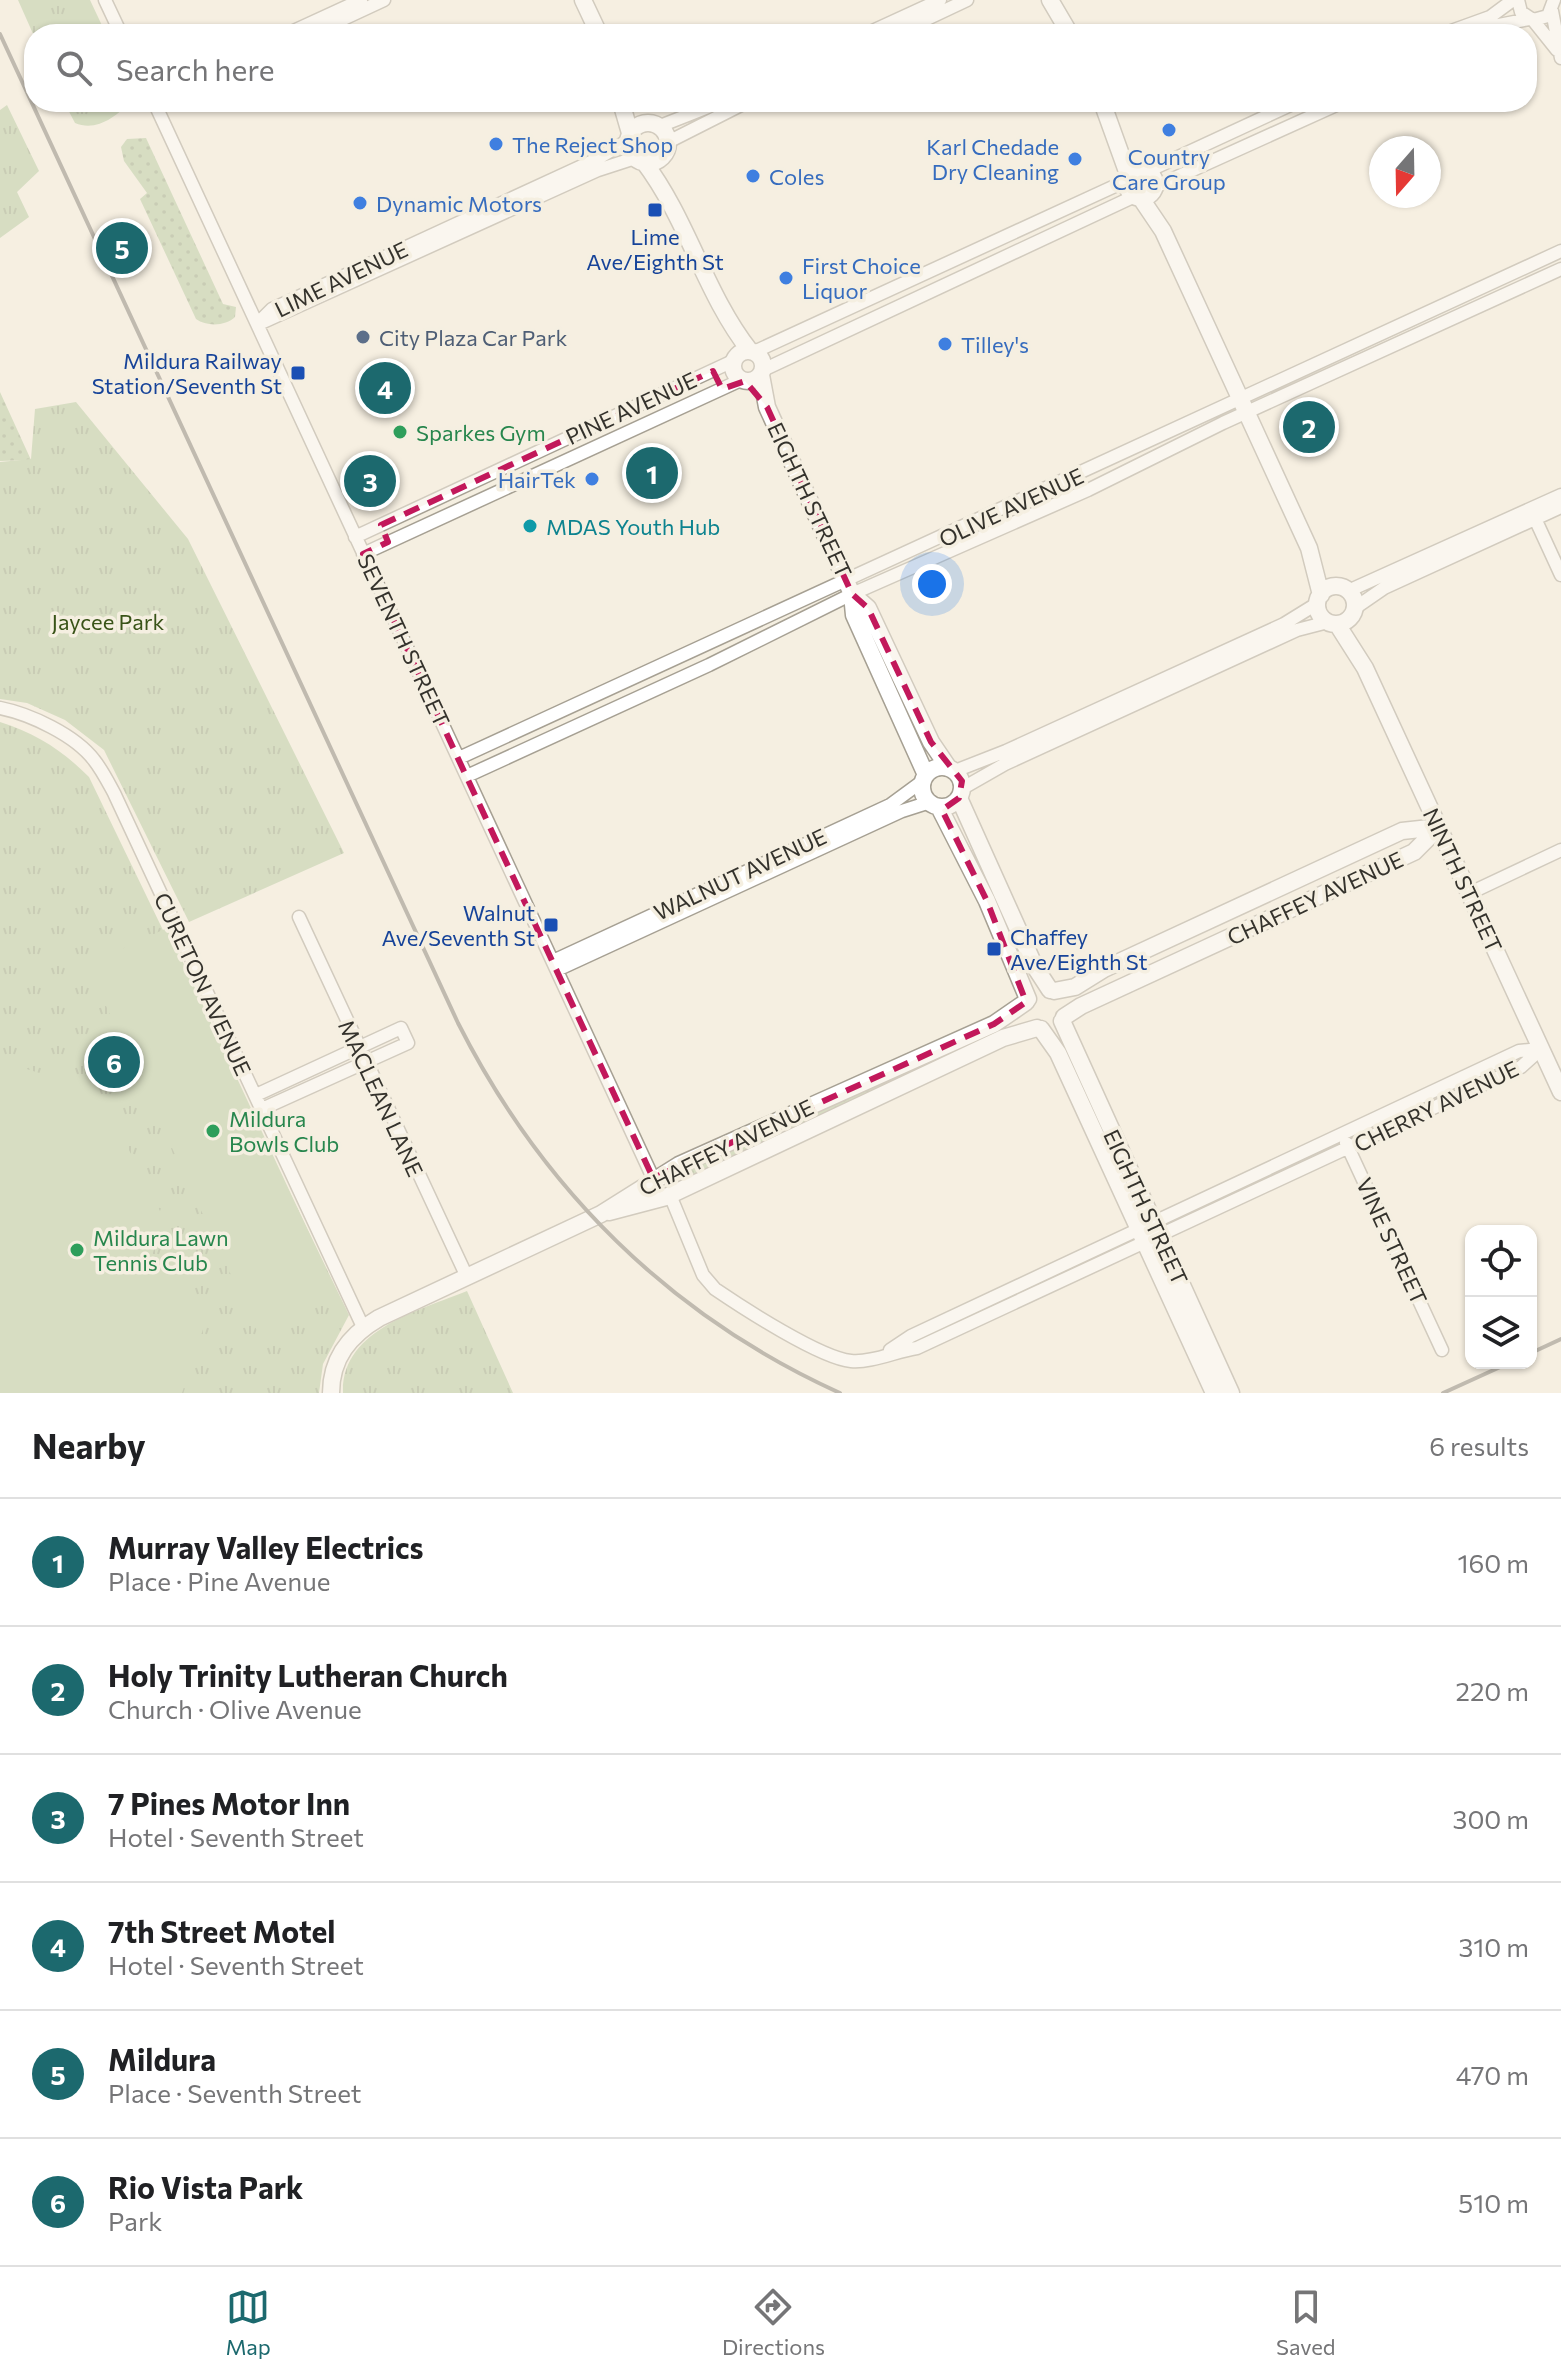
<!DOCTYPE html>
<html lang="en">
<head>
<meta charset="utf-8">
<style>
	:root { --surface:#fff; --page:#f6f6f6; --text:#202124; --muted:#757577; --line:#e0e0e0; --accent:#1c696e }
	body { margin:0; font-family:Commissioner,sans-serif; background:var(--page); color:var(--text) }
	.controls { position:absolute; right:24px; bottom:24px; display:grid; overflow:hidden; border-radius:16px; box-shadow:0 2px 6px #0004 }
	.controls button { width:72px; height:72px; display:grid; place-items:center; padding:0; border:0; border-bottom:2px solid var(--line); background:var(--surface); color:var(--text); font:40px sans-serif }
	.compass { position:absolute; left:1369px; top:136px; width:72px; height:72px; border-radius:50%; background:var(--surface); box-shadow:0 2px 6px #0004; rotate:200deg }
	.you { position:absolute; left:932px; top:584px; width:28px; height:28px; margin:-20px; border:6px solid #fff; border-radius:50%; background:#1a73e8; box-shadow:0 0 0 12px #1a73e833 }
	.badge { display:grid; place-items:center; width:52px; height:52px; border-radius:50%; background:var(--accent); color:#fff; font-size:26px; font-weight:700 }
	.pin { position:absolute; translate:-50% -50%; border:4px solid #fff; box-shadow:0 2px 8px #0006 }
	.list { margin:0; padding:0; list-style:none }
	h2 { display:flex; justify-content:space-between; align-items:center; height:104px; margin:0; padding:0 32px; font-size:34px }
	h2 small { font-size:26px; font-weight:400; color:var(--muted) }
	.list li { display:grid; grid-template-columns:52px 1fr auto; gap:24px; align-items:center; box-sizing:border-box; height:128px; padding:0 32px; border-top:2px solid var(--line) }
	.list b { display:block; font-size:30px; white-space:nowrap }
	.list p { margin:0; font-size:26px; white-space:nowrap; color:var(--muted) }
	.list em { font-size:26px; font-style:normal; color:var(--muted) }
	.icon { flex:none; width:44px; height:44px; fill:none; stroke:currentColor; stroke-width:2; stroke-linecap:round; stroke-linejoin:round }
	.map { position:relative; flex:none; width:1561px; height:1393px; overflow:hidden }
	.search { position:absolute; background:var(--surface); box-shadow:0 2px 6px #0004; left:24px; right:24px; top:24px; height:88px; display:flex; align-items:center; gap:20px; box-sizing:border-box; padding:0 28px; border-radius:32px; color:var(--muted); font-size:30px }
	.sheet { height:872px; background:var(--surface) }
	nav { display:flex; justify-content:space-around; align-items:center; box-sizing:border-box; height:112px; border-top:2px solid var(--line); background:var(--surface); font-size:22px; color:var(--muted) }
	nav a { display:grid; justify-items:center; gap:4px }
	nav .on { color:var(--accent) }
	.map>svg:first-child { display:block }
	.grass { fill:url(#grass-dots) }
	.park { fill:url(#park-tufts) }
	.garden { fill:#b2c89c }
	.lines { fill:none; stroke-linecap:round; stroke-linejoin:round }
	.minor-casing { stroke:#a6a093; stroke-width:15 }
	.tertiary-casing { stroke:#a6a093; stroke-width:19 }
	.minor { stroke:#fff; stroke-width:12 }
	.tertiary { stroke:#fff; stroke-width:16 }
	.rail { stroke:#7f7b72; stroke-width:4 }
	.marked { fill:none; stroke:#c2185b; stroke-width:6; stroke-dasharray:16 10; stroke-linejoin:round }
	.shop-dot { fill:#3f7fe0; stroke:#f5efe1; stroke-width:3 }
	.transit-dot { fill:#1a4fb4; stroke:#f5efe1; stroke-width:3 }
	.service-dot { fill:#5c6f8a; stroke:#f5efe1; stroke-width:3 }
	.leisure-dot { fill:#2e9e5b; stroke:#f5efe1; stroke-width:3 }
	.culture-dot { fill:#0f9aa8; stroke:#f5efe1; stroke-width:3 }
	.labels { text-anchor:middle; dominant-baseline:central; stroke-width:7; stroke-linejoin:round; paint-order:stroke }
	.shop-label { font-size:22px; fill:#366cbe; stroke:#f5efe1; text-anchor:start }
	.transit-label { font-size:22px; fill:#164399; stroke:#f5efe1; text-anchor:end }
	.street-label { font-size:22px; fill:#34322c; stroke:#f5efe1 }
	.service-label { font-size:22px; fill:#4e5e75; stroke:#f5efe1; text-anchor:start }
	.leisure-label { font-size:22px; fill:#27864d; stroke:#f5efe1; text-anchor:start }
	.culture-label { font-size:22px; fill:#0d838f; stroke:#f5efe1; text-anchor:start }
	.park-label { font-size:22px; fill:#395318; stroke:#f5efe1 }
</style>
</head>
<body>
<div class="map">
<svg width="1561" height="1393" viewBox="0 0 1561 1393">
	<defs>
		<pattern id="grass-dots" width="8" height="8" patternUnits="userSpaceOnUse" patternTransform="scale(2)"><rect width="8" height="8" fill="#b2c89c"/><path d="M2 2h.1M6 6h.1" fill="none" stroke="#92a37f" stroke-width="1.8" stroke-linecap="round"/></pattern>
		<pattern id="park-tufts" width="24" height="20" patternUnits="userSpaceOnUse" patternTransform="scale(2)"><rect width="24" height="20" fill="#b2c89c"/><path d="M3 7l-1-3M5 7V3M7 7l1-3M15 17l-1-3M17 17v-4M19 17l1-3" fill="none" stroke="#92a37f"/></pattern>
	</defs>
	<rect width="100%" height="100%" fill="#f5efe1"/>
	<path class="grass" d="M 146,138 L 223,304 L 236,307 L 235,317 C 226,326 207,327 196,319 L 140,199 L 147,193 L 124,161 L 121,147 L 127,139 Z
		M 0,392 L 31,460 L 0,461 Z
		M 906,1070 L 909,1076 L 792,1130 L 789,1123 Z
		M 776,1130 L 779,1136 L 686,1178 L 684,1170 Z"/>
	<path class="park" d="M 18,0 L 90,0 L 106,34 L 34,36 Z
		M 64,102 L 130,102 C 116,117 96,132 75,123 Z
		M 7,105 L 39,171 L 17,192 L 29,217 L 0,238 L 0,110 Z
		M 76,402 L 188,539 L 344,853 L 189,922 L 104,750 L 65,720 L 27,703 L 0,699 L 0,462 L 31,459 L 35,409 Z
		M 0,722 C 37,734 62,750 89,777 L 349,1315 L 323,1364 L 319,1393 L 0,1393 Z
		M 467,1291 L 513,1393 L 343,1393 C 341,1329 421,1310 467,1291 Z"/>
	<path class="garden" d="M 167,928 L 339,1297 L 258,1333 L 87,965 Z
		M 0,1061 L 99,1091 L 164,1219 L 144,1280 L 212,1302 L 182,1393 L 12,1393 L 0,1389 Z"/>
	<g class="lines">
		<g class="minor-casing">
			<path id="minor" d="M 105,0 L 121,34
				M 1518,0 L 1521,12 L 1533,20 L 1548,16 L 1554,0
				M 1552,11 L 1561,58
				M 1533,20 L 1557,50
				M 287,34 L 361,0
				M 311,34 L 384,0
				M 866,34 L 940,0
				M 895,34 L 967,0
				M 1443,34 L 1490,17 L 1513,0
				M 1482,34 L 1499,25 L 1529,19
				M 154,102 L 653,1178
				M 660,126 L 721,102
				M 668,142 L 747,102
				M 1148,171 L 1297,102
				M 1155,187 L 1343,102
				M 261,323 L 598,170 L 635,158
				M 257,324 L 272,309 L 595,160 L 627,141
				M 754,352 L 1128,180
				M 763,370 L 1135,196
				M 1532,512 L 1561,575
				M 355,537 L 733,361
				M 363,554 L 741,380
				M 1348,591 L 1561,495
				M 1355,608 L 1384,588 L 1561,507
				M 0,708 C 30,714 75,735 94,760 C 102,770 108,782 114,793 L 363,1327
				M 459,758 L 1561,251
				M 955,771 L 1006,751 L 1284,624 L 1318,603
				M 467,776 L 709,665 L 852,594 L 1088,490 L 1223,423 L 1561,269
				M 963,788 L 1005,764 L 1297,630 L 1328,622
				M 1470,893 L 1561,850
				M 299,917 L 467,1277
				M 553,961 L 890,805 L 924,780
				M 557,970 L 902,811 L 930,802
				M 256,1095 L 401,1028 L 408,1043 L 262,1109
				M 1346,1143 L 1442,1350
				M 670,1195 L 703,1275 L 715,1289 C 743,1308 820,1358 851,1361 C 871,1363 897,1351 917,1348 L 1521,1067 L 1541,1049
				M 890,1350 L 911,1336 L 1519,1051 L 1541,1049"/>
		</g>
		<g class="tertiary-casing">
			<path id="tertiary" d="M 583,0 L 599,34
				M 1050,0 L 1070,34
				M 621,102 L 630,133
				M 1102,102 L 1129,177
				M628 143a20 20 0 1 1 40 0a20 20 0 1 1-40 0Z
				M 644,162 C 688,220 705,294 750,351
				M1127 184a14 14 0 1 1 28 0a14 14 0 1 1-28 0Z
				M 1140,197 L 1163,231 L 1309,548 L 1321,595
				M733 366a15 15 0 1 1 30 0a15 15 0 1 1-30 0Z
				M 761,375 L 767,407 L 852,594 L 854,615 L 926,775
				M1317 605a19 19 0 1 1 38 0a19 19 0 1 1-38 0Z
				M 852,594 L 868,608 L 931,742 L 948,767
				M 1337,624 L 1365,668 L 1561,1092
				M922 787a20 20 0 1 1 40 0a20 20 0 1 1-40 0Z
				M 959,798 L 1035,967 L 1050,990
				M 939,807 L 987,901 L 1028,999
				M 1054,991 L 1075,987 L 1104,969 L 1402,831 L 1439,827
				M 1064,1017 L 1081,1006 L 1414,852 L 1439,827
				M 1062,1021 L 1231,1393
				M 1041,1029 L 1058,1053 L 1214,1393
				M 609,1212 L 666,1197 L 1003,1038 L 1037,1028
				M 331,1393 C 331,1358 350,1335 379,1318 L 601,1214 L 679,1165 L 994,1024 L 1026,1002"/>
		</g>
		<use href="#minor" class="minor"/>
		<use href="#tertiary" class="tertiary"/>
		<path class="rail" d="M 0,34 L 458,1023 C 542,1189 670,1316 840,1393
			M 1531,1353 L 1561,1339
			M 1443,1393 L 1509,1363"/>
	</g>
	<path d="M0 0H1561V1393H0ZM 713,371 L 722,389 L 745,381 L 767,407 L 852,594 L 868,608 L 931,742 L 962,781 L 959,798 L 942,810 L 987,901 L 1026,1002 L 994,1024 L 653,1178 L 363,554 L 388,542 L 381,525 Z" fill="#f5efe1" fill-opacity=".55" fill-rule="evenodd"/>
	<path class="marked" d="M 713,371 L 722,389 L 745,381 L 767,407 L 852,594 L 868,608 L 931,742 L 962,781 L 959,798 L 942,810 L 987,901 L 1026,1002 L 994,1024 L 653,1178 L 363,554 L 388,542 L 381,525 Z"/>
	<g class="shop-dot">
		<circle cx="1169" cy="130" r="8"/>
		<circle cx="496" cy="144" r="8"/>
		<circle cx="1075" cy="159" r="8"/>
		<circle cx="753" cy="176" r="8"/>
		<circle cx="360" cy="203" r="8"/>
		<circle cx="786" cy="278" r="8"/>
		<circle cx="945" cy="344" r="8"/>
		<circle cx="592" cy="479" r="8"/>
	</g>
	<g class="transit-dot">
		<rect x="647" y="202" width="16" height="16" rx="4"/>
		<rect x="290" y="365" width="16" height="16" rx="4"/>
		<rect x="543" y="917" width="16" height="16" rx="4"/>
		<rect x="986" y="941" width="16" height="16" rx="4"/>
	</g>
	<circle class="service-dot" cx="363" cy="337" r="8"/>
	<g class="leisure-dot">
		<circle cx="400" cy="432" r="8"/>
		<circle cx="213" cy="1131" r="8"/>
		<circle cx="77" cy="1250" r="8"/>
	</g>
	<circle class="culture-dot" cx="530" cy="526" r="8"/>
	<g class="labels">
		<g class="shop-label">
			<text x="512" y="144">The Reject Shop</text>
			<text x="1059" y="146" text-anchor="end">Karl Chedade<tspan x="1059" dy="25">Dry Cleaning</tspan></text>
			<text x="1169" y="156" text-anchor="middle">Country<tspan x="1169" dy="25">Care Group</tspan></text>
			<text x="769" y="176">Coles</text>
			<text x="376" y="203">Dynamic Motors</text>
			<text x="802" y="265">First Choice<tspan x="802" dy="25">Liquor</tspan></text>
			<text x="961" y="344">Tilley's</text>
			<text x="576" y="479" text-anchor="end">HairTek</text>
		</g>
		<g class="transit-label">
			<text x="655" y="236" text-anchor="middle">Lime<tspan x="655" dy="25">Ave/Eighth St</tspan></text>
			<text x="282" y="360">Mildura Railway<tspan x="282" dy="25">Station/Seventh St</tspan></text>
			<text x="535" y="912">Walnut<tspan x="535" dy="25">Ave/Seventh St</tspan></text>
			<text x="1010" y="936" text-anchor="start">Chaffey<tspan x="1010" dy="25">Ave/Eighth St</tspan></text>
		</g>
		<g class="street-label">
			<text transform="translate(341 279) rotate(-26)">LIME AVENUE</text>
			<text transform="translate(631 408) rotate(-25)">PINE AVENUE</text>
			<text transform="translate(810 500) rotate(65)">EIGHTH STREET</text>
			<text transform="translate(1011 507) rotate(-25)">OLIVE AVENUE</text>
			<text transform="translate(404 640) rotate(65)">SEVENTH STREET</text>
			<text transform="translate(740 874) rotate(-25)">WALNUT AVENUE</text>
			<text transform="translate(1463 880) rotate(65)">NINTH STREET</text>
			<text transform="translate(1315 898) rotate(-25)">CHAFFEY AVENUE</text>
			<text transform="translate(203 984) rotate(65)">CURETON AVENUE</text>
			<text transform="translate(381 1098) rotate(65)">MACLEAN LANE</text>
			<text transform="translate(1436 1106) rotate(-26)">CHERRY AVENUE</text>
			<text transform="translate(726 1147) rotate(-26)">CHAFFEY AVENUE</text>
			<text transform="translate(1146 1207) rotate(65)">EIGHTH STREET</text>
			<text transform="translate(1392 1241) rotate(65)">VINE STREET</text>
		</g>
		<g class="service-label">
			<text x="379" y="337">City Plaza Car Park</text>
		</g>
		<g class="leisure-label">
			<text x="416" y="432">Sparkes Gym</text>
			<text x="229" y="1118">Mildura<tspan x="229" dy="25">Bowls Club</tspan></text>
			<text x="93" y="1237">Mildura Lawn<tspan x="93" dy="25">Tennis Club</tspan></text>
		</g>
		<g class="culture-label">
			<text x="546" y="526">MDAS Youth Hub</text>
		</g>
		<g class="park-label">
			<text x="108" y="621">Jaycee Park</text>
		</g>
	</g>
</svg>
<div class="controls">
<button><svg class="icon" aria-label="locate" viewBox="0 0 24 24"><circle cx="12" cy="12" r="6"/><path d="M12 2v4M12 18v4M2 12h4M18 12h4"/></svg></button>
<button><svg class="icon" aria-label="layers" viewBox="0 0 24 24"><path d="M12 4l9 5-9 5-9-5zM3 14l9 5 9-5"/></svg></button>
</div>
<svg class="compass" viewBox="-18 -18 36 36"><path d="M0-13l5 13h-10z" fill="#e53935"/><path d="M0 13l5-13h-10z" fill="#757577"/></svg>
<div class="you"></div>
<div class="pin badge" style="left:652px;top:473px">1</div>
<div class="pin badge" style="left:1309px;top:427px">2</div>
<div class="pin badge" style="left:370px;top:481px">3</div>
<div class="pin badge" style="left:385px;top:388px">4</div>
<div class="pin badge" style="left:122px;top:248px">5</div>
<div class="pin badge" style="left:114px;top:1062px">6</div>
<div class="search"><svg class="icon" aria-label="search" viewBox="0 0 24 24"><circle cx="10" cy="10" r="6"/><path d="M15 15l6 6"/></svg>Search here</div>
</div>
<section class="sheet">
<h2>Nearby<small>6 results</small></h2>
<ul class="list">
<li><span class="badge">1</span><div><b>Murray Valley Electrics</b><p>Place · Pine Avenue</p></div><em>160 m</em></li>
<li><span class="badge">2</span><div><b>Holy Trinity Lutheran Church</b><p>Church · Olive Avenue</p></div><em>220 m</em></li>
<li><span class="badge">3</span><div><b>7 Pines Motor Inn</b><p>Hotel · Seventh Street</p></div><em>300 m</em></li>
<li><span class="badge">4</span><div><b>7th Street Motel</b><p>Hotel · Seventh Street</p></div><em>310 m</em></li>
<li><span class="badge">5</span><div><b>Mildura</b><p>Place · Seventh Street</p></div><em>470 m</em></li>
<li><span class="badge">6</span><div><b>Rio Vista Park</b><p>Park</p></div><em>510 m</em></li>
</ul>
</section>
<nav>
<a class="on"><svg class="icon" aria-label="map" viewBox="0 0 24 24"><path d="M3 6l6-2 6 2 6-2v14l-6 2-6-2-6 2zM9 4v14M15 6v14"/></svg>Map</a>
<a><svg class="icon" aria-label="directions" viewBox="0 0 24 24"><path d="M12 3l9 9-9 9-9-9zM9 14v-3h6M13 9l2 2-2 2"/></svg>Directions</a>
<a><svg class="icon" aria-label="saved" viewBox="0 0 24 24"><path d="M7 4h10v16l-5-4-5 4z"/></svg>Saved</a>
</nav>
</body>
</html>
